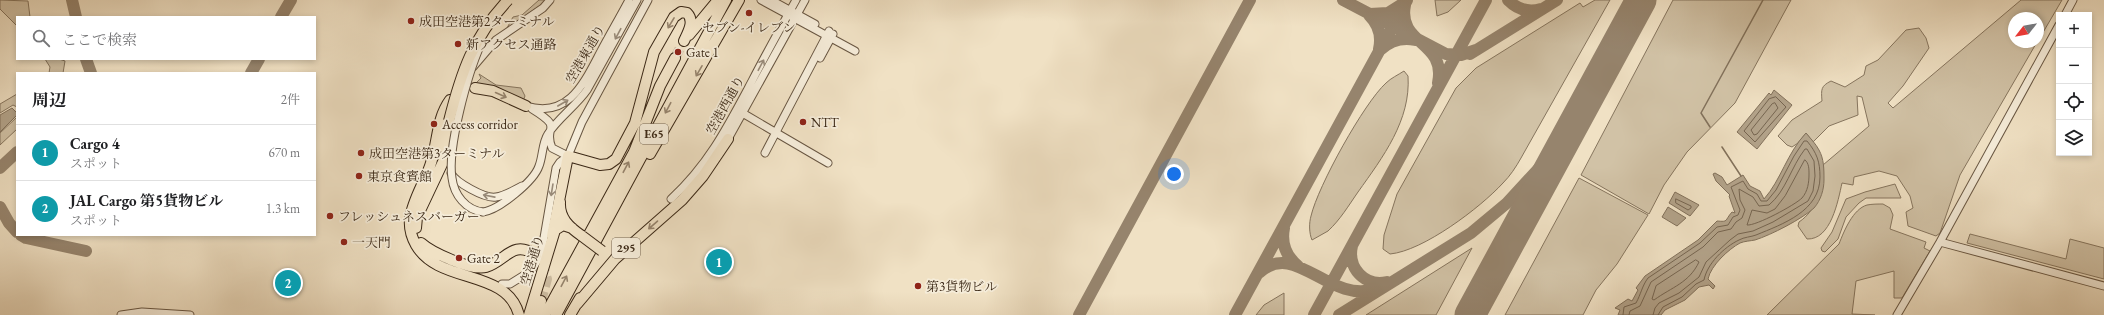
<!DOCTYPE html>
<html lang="ja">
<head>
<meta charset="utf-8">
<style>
	:root { --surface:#fff; --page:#f6f6f6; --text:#202124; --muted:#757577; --line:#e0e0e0; --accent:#8f2418 }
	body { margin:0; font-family:"EB Garamond","Noto Serif JP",serif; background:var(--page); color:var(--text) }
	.controls { position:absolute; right:12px; top:12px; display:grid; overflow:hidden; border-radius:0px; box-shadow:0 2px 6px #0003 }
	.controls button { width:36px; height:36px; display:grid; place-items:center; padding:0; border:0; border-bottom:1px solid var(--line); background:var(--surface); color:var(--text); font:20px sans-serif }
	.compass { position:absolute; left:2008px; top:12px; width:36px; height:36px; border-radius:50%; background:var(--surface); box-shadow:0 2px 6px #0003; rotate:239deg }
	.you { position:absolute; left:1174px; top:174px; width:14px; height:14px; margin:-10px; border:3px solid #fff; border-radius:50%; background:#1a73e8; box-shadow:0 0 0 6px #1a73e833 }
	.badge { display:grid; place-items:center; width:26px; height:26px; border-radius:50%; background:var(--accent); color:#fff; font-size:13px; font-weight:700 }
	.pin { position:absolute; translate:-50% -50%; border:2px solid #fff; box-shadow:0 1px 4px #0006 }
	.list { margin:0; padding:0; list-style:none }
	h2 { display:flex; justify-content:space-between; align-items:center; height:52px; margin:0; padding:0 16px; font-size:17px }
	h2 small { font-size:13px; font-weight:400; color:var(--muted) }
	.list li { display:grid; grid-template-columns:26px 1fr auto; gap:12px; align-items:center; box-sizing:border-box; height:56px; padding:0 16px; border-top:1px solid var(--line) }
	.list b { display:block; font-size:15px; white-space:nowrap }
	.list p { margin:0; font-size:13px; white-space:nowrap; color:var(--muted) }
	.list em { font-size:13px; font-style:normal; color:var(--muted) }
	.icon { flex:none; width:22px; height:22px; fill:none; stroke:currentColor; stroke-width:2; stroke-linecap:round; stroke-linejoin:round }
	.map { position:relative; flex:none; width:2104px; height:315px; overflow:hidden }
	.search { position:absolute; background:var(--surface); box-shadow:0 2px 6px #0003; left:16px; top:16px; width:300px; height:44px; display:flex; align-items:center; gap:10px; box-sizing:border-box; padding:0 14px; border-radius:0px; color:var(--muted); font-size:15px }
	.panel { position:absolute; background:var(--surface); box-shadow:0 2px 6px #0003; left:16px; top:72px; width:300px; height:164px; border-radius:0px }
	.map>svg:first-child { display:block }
	.green { fill:#d1c2a6; stroke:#86755e }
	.water { fill:#b2a289; stroke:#82715b }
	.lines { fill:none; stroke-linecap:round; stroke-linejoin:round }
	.shore { stroke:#766550; stroke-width:1 }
	.stream { stroke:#82715b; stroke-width:1.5 }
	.taxiway { stroke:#96846d; stroke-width:12 }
	.runway { stroke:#96846d; stroke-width:31 }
	.highway-tunnel { stroke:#ccbca1; stroke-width:10; stroke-dasharray:10 5; stroke-linecap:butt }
	.minor-casing { stroke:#685642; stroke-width:9 }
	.highway-casing { stroke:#3b2816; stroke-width:12 }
	.minor { stroke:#f5ecd9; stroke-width:7 }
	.highway { stroke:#f0e1c4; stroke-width:10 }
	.minor-bridge-casing { stroke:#685642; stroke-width:9; stroke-linecap:butt }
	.highway-bridge-casing { stroke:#3b2816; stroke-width:12; stroke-linecap:butt }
	.minor-bridge { stroke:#f5ecd9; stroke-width:7 }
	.highway-bridge { stroke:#f0e1c4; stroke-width:10 }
	.oneway { stroke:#96846d }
	.oneway2 { stroke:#988a78 }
	.poi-dot { fill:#8f2418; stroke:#f5ecd9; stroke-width:1.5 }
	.labels { text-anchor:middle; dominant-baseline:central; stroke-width:3.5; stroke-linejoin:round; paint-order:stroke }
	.shield { fill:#f5ecd9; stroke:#736350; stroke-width:1 }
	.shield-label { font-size:12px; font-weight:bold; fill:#3b2816 }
	.poi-label { font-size:13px; fill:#3b2816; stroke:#f5ecd9; text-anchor:start }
	.street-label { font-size:13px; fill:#3b2816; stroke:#f5ecd9 }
</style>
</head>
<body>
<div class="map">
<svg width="2104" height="315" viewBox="0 0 2104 315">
	<rect width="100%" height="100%" fill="#f0e1c4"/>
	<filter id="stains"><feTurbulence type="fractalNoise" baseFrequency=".005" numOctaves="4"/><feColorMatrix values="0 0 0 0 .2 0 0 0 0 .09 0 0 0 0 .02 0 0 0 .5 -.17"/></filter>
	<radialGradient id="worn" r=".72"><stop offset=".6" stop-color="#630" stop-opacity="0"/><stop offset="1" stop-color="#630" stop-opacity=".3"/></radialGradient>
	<path class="green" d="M 0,0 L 28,1 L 30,17 L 17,17 L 17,26 L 0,9 Z
		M 539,0 L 548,0 L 507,28 L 513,17 L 522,15 Z
		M 1435,0 L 1461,0 L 1448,12 L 1437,16 Z
		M 1595,0 L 1610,0 L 1521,158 C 1516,167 1510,176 1503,183 C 1480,208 1423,251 1390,254 L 1383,249 L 1384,235 L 1397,194 L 1456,88 L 1476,68 L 1580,3 L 1583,7 Z
		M 1673,0 L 1791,0 L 1735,103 L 1687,152 L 1664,185 L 1649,214 L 1581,175 Z
		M 2021,0 L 2062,0 L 2038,41 L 2038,18 L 2014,18 L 2014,42 L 2037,42 L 1960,175 L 1940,233 L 1936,236 L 1908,226 L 1906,212 L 1913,208 L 1910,196 L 1897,176 L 1879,171 L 1854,177 L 1853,185 L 1842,183 C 1838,201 1831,240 1807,239 L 1798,226 L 1799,222 C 1817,210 1824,186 1823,165 L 1869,126 L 1862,97 L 1857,96 L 1858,115 L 1829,126 L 1813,142 L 1806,133 L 1798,143 L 1792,147 L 1787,145 L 1778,136 L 1792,120 L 1822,101 C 1821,89 1821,86 1831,81 L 1845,87 L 1864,75 L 1866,66 L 1878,60 L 1906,30 L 1919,28 L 1926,38 L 1929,48 L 1903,86 L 1888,103 L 1893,108 Z
		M 45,59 L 59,59 L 65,61 L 63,73 L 49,73 L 50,67 Z
		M 1404,71 L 1408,76 C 1411,120 1383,157 1358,192 C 1349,205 1340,220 1328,231 C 1323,234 1317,237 1312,240 C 1309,233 1309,223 1311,216 C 1318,186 1364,103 1386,83 C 1391,78 1398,75 1404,71 Z
		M 479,74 L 496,85 L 521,88 L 525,96 L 523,101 L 475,84 L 481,78 Z
		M 17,94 L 17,107 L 13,105 L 0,113 L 0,104 Z
		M 17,117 L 17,129 L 0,145 L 0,133 Z
		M 1579,178 L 1648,215 L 1617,264 L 1596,290 L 1583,315 L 1505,315 Z
		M 1895,184 L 1901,198 L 1866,198 L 1859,203 L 1846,217 L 1838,239 L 1825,252 L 1822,251 L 1821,248 L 1832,232 L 1846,199 L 1865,192 Z
		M 1883,204 L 1890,208 L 1893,215 L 1890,229 L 1926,242 L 1924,248 L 1930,251 L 1902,298 L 1894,298 L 1894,271 L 1856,281 L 1852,314 L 1875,315 L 1767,315 L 1839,244 C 1844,231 1853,209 1867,205 C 1872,204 1878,204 1883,204 Z
		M 1970,234 L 2066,259 L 2070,239 L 2104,248 L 2104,279 L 1967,243 Z
		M 1472,248 L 1436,315 L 1366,315 Z
		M 1284,293 L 1284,315 L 1256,315 L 1264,305 Z"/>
	<path class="water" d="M 1774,90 L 1792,105 L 1757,149 L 1737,132 L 1769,93 L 1771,95 Z
		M 12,108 L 17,113 L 17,115 L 0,132 L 0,115 Z
		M 1806,133 C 1810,138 1816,144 1819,150 C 1824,159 1824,169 1824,180 C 1824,189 1821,200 1814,208 C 1802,219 1771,235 1755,240 C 1750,241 1745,241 1740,243 C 1729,249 1711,265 1708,279 L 1715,286 L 1713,289 L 1709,285 L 1699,287 L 1685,300 L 1665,310 L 1661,315 L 1618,315 L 1620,310 L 1615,308 L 1628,299 L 1632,301 L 1638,290 L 1636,288 L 1645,276 L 1698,240 L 1717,221 C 1729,222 1724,221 1732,212 L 1735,213 L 1729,196 L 1730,195 L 1716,181 L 1713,174 L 1715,173 L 1722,177 L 1727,185 L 1743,175 L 1750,186 L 1760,191 L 1764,199 C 1781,180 1787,153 1806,133 Z
		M 1675,192 L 1699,205 L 1690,216 L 1669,203 Z
		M 1668,207 L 1686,218 L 1677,226 L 1662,217 Z"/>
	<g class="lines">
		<path class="shore" d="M 1776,97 L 1786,107 L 1755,142 L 1744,131 L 1769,99 Z
			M 1775,103 L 1778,108 L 1757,134 L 1754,135 L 1751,130 L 1772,104 Z
			M 1805,160 C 1809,163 1809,169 1809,174 C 1809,182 1808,191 1802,198 C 1795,205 1756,226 1747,225 L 1752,210 L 1767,213 L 1775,209 L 1785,196 Z
			M 1676,199 L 1691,206 L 1691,208 L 1688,210 L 1676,203 Z
			M 1696,260 L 1699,262 C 1689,283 1672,287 1654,300 L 1652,299 L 1656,286 Z
			M 1623,315 L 1624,307 L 1636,303 C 1641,294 1642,286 1648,278 L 1700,243 L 1717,227 L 1728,225 L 1733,217 L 1738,215 L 1740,210 L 1731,187 L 1743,181 L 1748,189 L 1757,194 L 1761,201 L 1767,201 L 1776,190 L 1794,156 L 1804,141 L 1807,141 C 1817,153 1820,162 1820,177 C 1820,211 1783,224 1756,235 C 1751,237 1744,237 1739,240 C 1724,247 1707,264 1704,280 L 1696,284 L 1682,297 L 1663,307 L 1658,315
			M 1629,315 L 1630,311 L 1640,306 L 1651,282 L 1703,247 L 1718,232 L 1731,229 L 1736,222 L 1742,218 L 1745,210 L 1740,200 L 1739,189 L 1753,197 L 1759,206 L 1769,205 C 1786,191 1791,167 1805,149 L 1807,149 L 1814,161 L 1815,176 L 1813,191 L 1808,201 L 1773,222 L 1753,231 L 1738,234 L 1730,240 L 1706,262 L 1699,277 L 1679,293 L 1659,303 L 1655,308 L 1653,315"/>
		<path class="stream" d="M 1710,127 L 1701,113 L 1763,0
			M 1722,147 L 1741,176"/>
		<path class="taxiway" d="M 72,0 L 76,17
			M 1343,0 L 1446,54 L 1461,55 L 1476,50
			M 1508,0 C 1517,9 1528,13 1541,9
			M 1405,5 C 1397,45 1447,41 1438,83
			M 1370,14 L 1388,13 L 1404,3
			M 1369,15 C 1378,24 1382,36 1379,49
			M 281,17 L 291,0
			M 1380,50 C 1390,41 1401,37 1415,40
			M 1470,54 L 1557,0
			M 86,59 L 91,73
			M 251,73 L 259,59
			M 0,168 L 17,152
			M 0,207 L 9,223 L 17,232
			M 1284,228 C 1281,243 1286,256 1298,266
			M 21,235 L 26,238 L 86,251
			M 1352,246 C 1347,268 1365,287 1387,282
			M 1259,273 C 1295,239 1329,304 1375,289
			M 1079,315 L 1250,0
			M 1235,315 L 1407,0
			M 1314,315 L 1486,0
			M 1339,315 L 1471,233 L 1507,203 L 1567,138"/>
		<path class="runway" d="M 1470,315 L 1641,0"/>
		<path class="highway-tunnel" d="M 675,58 L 681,46
			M 541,301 L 547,279 L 542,263"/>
		<g class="minor-casing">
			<path id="minor" d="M 761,0 L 855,51
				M 771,0 L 815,24
				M 2065,15 L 2073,0
				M 820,58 L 833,34
				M 473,67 L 496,40 L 543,8 L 550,0
				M 526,106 C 569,119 584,83 601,51 C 610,34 620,17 629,0
				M 532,109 C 566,130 542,125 552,148 L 568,156
				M 739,111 L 828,163
				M 728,139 L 805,0
				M 765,153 L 829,31
				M 451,173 C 455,182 485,199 496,197 C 505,196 514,190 522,186
				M 671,199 C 709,164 728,126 752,81 C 766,54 781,27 796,0
				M 483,212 C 499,210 534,181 539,166 C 543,156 542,143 548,134 C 557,119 576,106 587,90 L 637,0
				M 1940,242 L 2104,286
				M 502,284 L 510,284 L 526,274 L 534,266 L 541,255 L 556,168 L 560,162 L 568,156 L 582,122 L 648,0
				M 121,315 L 142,312 L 190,315
				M 1897,315 L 1940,242 L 2059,25"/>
		</g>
		<g class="highway-casing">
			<path id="highway" d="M 689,35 L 718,0
				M 475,88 L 493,91 L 526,106
				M 450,100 C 436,119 438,144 430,166 C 424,183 412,201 410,219 C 409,229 412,238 416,245 C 439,285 507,268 519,315
				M 443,147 L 449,121
				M 650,154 L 739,0
				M 568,156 L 600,165 L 609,164 L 616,159 L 635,123 L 654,52 L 674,17 L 681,12 L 687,13 C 695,21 688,32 684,41
				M 560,202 C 559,218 569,227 582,236
				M 416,228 L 417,217 L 443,162 L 451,139
				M 552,236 L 568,156
				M 421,243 C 432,253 472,271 486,267 C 506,261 512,239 536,255
				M 577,304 L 615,259 L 682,200 L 703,176 L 728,139
				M 529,315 L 555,230 L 563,225 L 572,228
				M 536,315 L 541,301
				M 545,315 L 634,152 L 660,86 L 675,58
				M 556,315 L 726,0
				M 570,315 L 580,298"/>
		</g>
		<use href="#minor" class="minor"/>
		<use href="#highway" class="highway"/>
		<g class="minor-bridge-casing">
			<path id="minor-bridge" d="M 481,44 C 468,73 447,148 452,178 C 454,195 466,210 483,212"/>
		</g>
		<g class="highway-bridge-casing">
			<path id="highway-bridge" d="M 449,121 C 461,73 473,37 508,0
				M 582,236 L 602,251"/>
		</g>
		<use href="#minor-bridge" class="minor-bridge"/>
		<use href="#highway-bridge" class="highway-bridge"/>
	</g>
	<defs><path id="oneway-shaft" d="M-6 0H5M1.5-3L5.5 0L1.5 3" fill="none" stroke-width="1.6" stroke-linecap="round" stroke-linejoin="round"/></defs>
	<g class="oneway">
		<use href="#oneway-shaft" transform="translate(671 23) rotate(121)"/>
		<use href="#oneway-shaft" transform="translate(699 71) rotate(120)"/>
		<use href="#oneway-shaft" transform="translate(501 95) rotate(24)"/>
		<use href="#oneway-shaft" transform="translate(668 108) rotate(118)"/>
		<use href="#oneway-shaft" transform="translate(626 167) rotate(-62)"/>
		<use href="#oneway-shaft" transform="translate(653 225) rotate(139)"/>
		<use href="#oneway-shaft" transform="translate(564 281) rotate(-62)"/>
	</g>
	<g class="oneway2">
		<use href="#oneway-shaft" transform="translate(618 34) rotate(118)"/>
		<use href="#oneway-shaft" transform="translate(761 65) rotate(-62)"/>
		<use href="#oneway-shaft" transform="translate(563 103) rotate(-30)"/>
		<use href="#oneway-shaft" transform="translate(552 190) rotate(99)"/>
		<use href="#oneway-shaft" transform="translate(489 196) rotate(-169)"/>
	</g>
	<g class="poi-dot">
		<circle cx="749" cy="13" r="4"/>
		<circle cx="411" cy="21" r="4"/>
		<circle cx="458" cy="44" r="4"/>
		<circle cx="678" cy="52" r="4"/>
		<circle cx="803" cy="122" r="4"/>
		<circle cx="434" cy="124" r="4"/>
		<circle cx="361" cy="153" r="4"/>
		<circle cx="359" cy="176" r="4"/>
		<circle cx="330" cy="216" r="4"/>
		<circle cx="344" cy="242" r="4"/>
		<circle cx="459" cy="258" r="4"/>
		<circle cx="918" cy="286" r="4"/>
	</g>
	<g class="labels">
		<g class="shield">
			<rect x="640" y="124" width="28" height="20" rx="3"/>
			<rect x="612" y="238" width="28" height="20" rx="3"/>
		</g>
		<g class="shield-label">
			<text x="654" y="134">E65</text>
			<text x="626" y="248">295</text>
		</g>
		<g class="poi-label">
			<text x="419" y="21">成田空港第2ターミナル</text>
			<text x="749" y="27" text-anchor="middle">セブン-イレブン</text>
			<text x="466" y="44">新アクセス通路</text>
			<text x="686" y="52">Gate 1</text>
			<text x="811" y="122">NTT</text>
			<text x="442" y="124">Access corridor</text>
			<text x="369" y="153">成田空港第3ターミナル</text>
			<text x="367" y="176">東京食賓館</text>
			<text x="338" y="216">フレッシュネスバーガー</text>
			<text x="352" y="242">一天門</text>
			<text x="467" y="258">Gate 2</text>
			<text x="926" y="286">第3貨物ビル</text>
		</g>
		<g class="street-label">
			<text transform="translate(585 54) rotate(-60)">空港東通り</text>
			<text transform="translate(725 105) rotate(-61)">空港西通り</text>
			<text transform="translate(532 260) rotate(-73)">空港通り</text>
		</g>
	</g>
	<rect width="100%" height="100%" filter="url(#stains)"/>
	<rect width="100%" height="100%" fill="url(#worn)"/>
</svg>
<div class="controls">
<button>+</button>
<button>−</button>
<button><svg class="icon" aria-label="locate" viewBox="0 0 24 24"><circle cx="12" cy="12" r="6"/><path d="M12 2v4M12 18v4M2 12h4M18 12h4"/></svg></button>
<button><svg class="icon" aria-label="layers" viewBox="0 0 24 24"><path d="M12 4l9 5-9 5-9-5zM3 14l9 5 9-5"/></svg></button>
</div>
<svg class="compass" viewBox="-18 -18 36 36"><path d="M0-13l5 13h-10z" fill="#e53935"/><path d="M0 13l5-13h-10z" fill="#757577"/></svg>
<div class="you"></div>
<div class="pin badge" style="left:719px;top:262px;background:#0f9aa8">1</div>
<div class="pin badge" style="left:288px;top:283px;background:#0f9aa8">2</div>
<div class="search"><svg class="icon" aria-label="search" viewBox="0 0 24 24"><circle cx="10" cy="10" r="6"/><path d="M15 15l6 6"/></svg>ここで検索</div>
<section class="panel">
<h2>周辺<small>2件</small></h2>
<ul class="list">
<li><span class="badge" style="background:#0f9aa8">1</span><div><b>Cargo 4</b><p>スポット</p></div><em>670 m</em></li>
<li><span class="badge" style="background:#0f9aa8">2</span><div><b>JAL Cargo 第5貨物ビル</b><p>スポット</p></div><em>1.3 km</em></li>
</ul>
</section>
</div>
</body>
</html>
